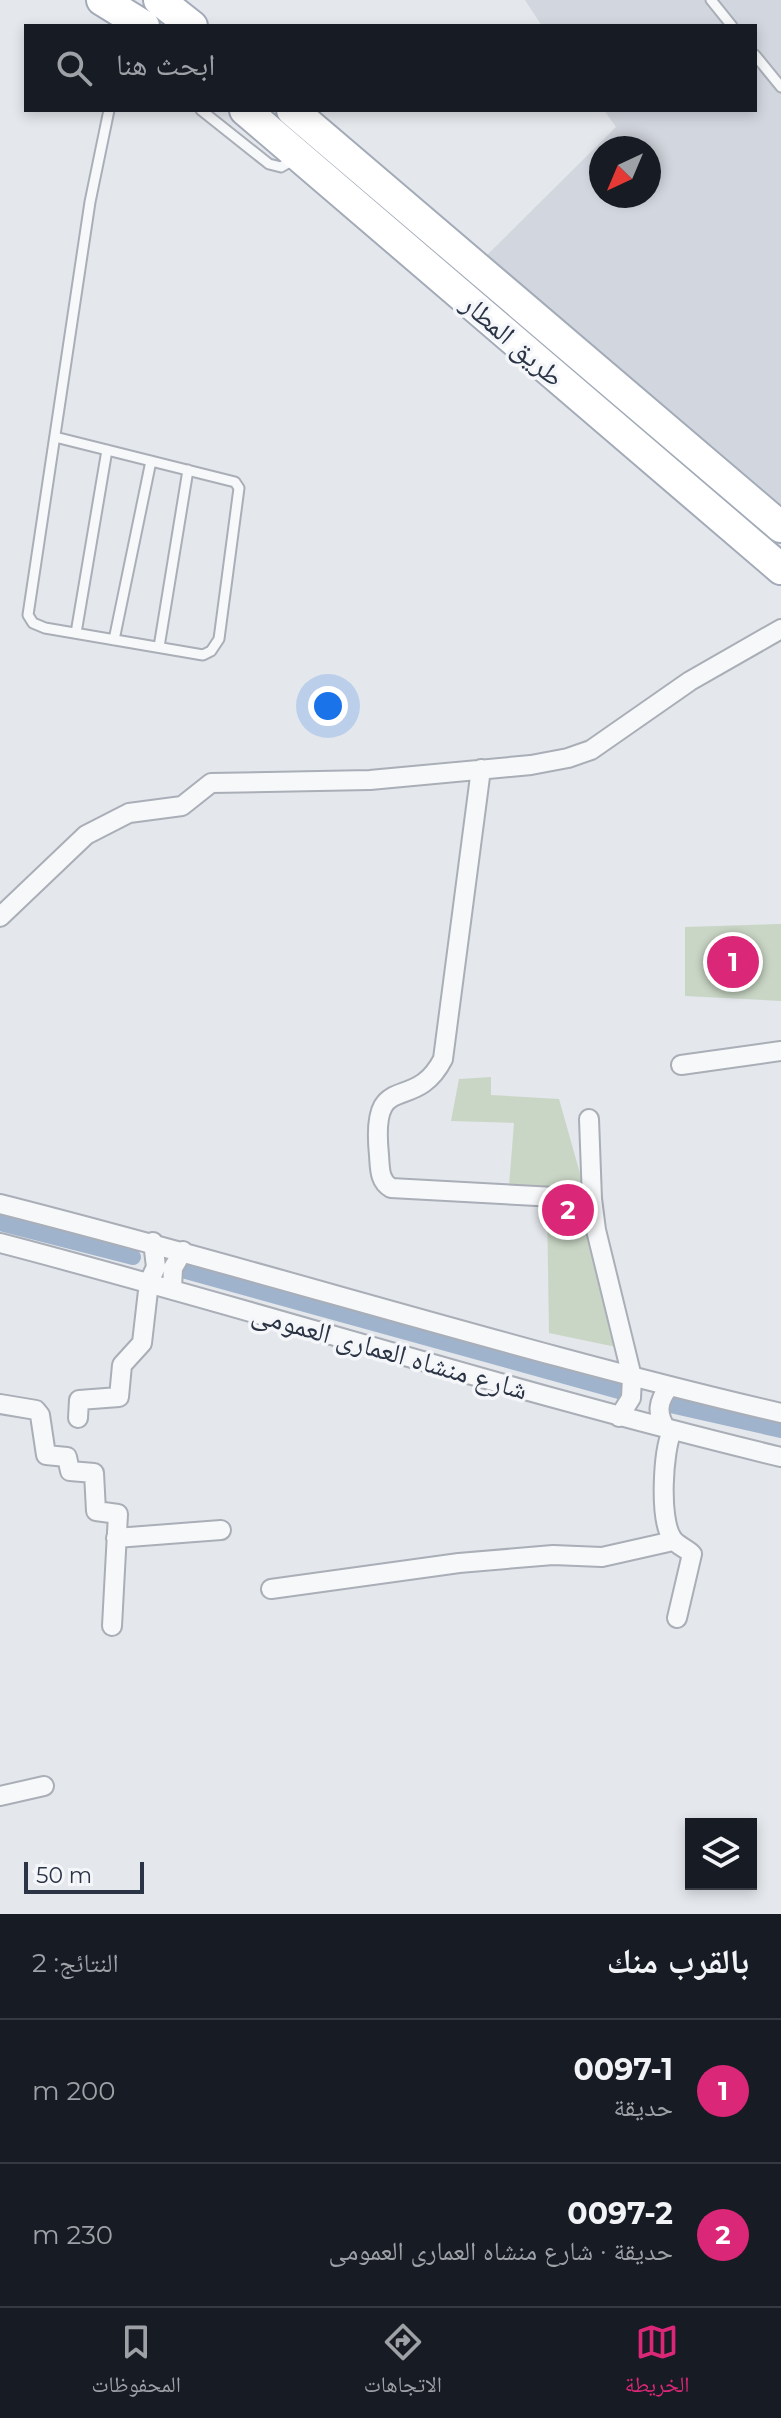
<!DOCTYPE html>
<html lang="ar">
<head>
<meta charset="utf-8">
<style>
	:root { --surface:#171b24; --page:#242831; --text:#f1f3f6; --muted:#9ea1a6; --line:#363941; --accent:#db2777 }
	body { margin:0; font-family:Montserrat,"Noto Naskh Arabic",sans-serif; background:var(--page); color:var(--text); direction:rtl }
	.controls { position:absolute; right:24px; bottom:24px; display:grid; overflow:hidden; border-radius:0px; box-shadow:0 4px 12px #0003 }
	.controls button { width:72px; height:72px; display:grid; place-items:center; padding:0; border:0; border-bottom:2px solid var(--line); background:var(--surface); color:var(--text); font:40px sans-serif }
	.compass { position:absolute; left:589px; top:136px; width:72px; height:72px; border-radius:50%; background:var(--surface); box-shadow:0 4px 12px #0003; rotate:224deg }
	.scale { position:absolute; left:24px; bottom:20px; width:120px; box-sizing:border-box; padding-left:8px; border:4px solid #2b3445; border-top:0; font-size:22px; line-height:28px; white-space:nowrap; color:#2b3445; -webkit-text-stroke:6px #f4f6f9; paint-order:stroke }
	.you { position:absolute; left:328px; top:706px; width:28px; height:28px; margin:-20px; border:6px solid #fff; border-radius:50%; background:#1a73e8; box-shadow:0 0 0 12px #1a73e833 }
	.badge { display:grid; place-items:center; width:52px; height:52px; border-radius:50%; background:var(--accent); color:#fff; font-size:26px; font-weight:700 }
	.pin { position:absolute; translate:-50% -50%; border:4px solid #fff; box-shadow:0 2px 8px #0006 }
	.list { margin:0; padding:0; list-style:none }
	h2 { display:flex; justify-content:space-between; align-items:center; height:104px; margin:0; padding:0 32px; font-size:34px }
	h2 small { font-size:26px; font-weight:400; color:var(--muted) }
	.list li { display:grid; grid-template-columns:52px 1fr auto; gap:24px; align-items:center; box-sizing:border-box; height:144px; padding:0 32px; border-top:2px solid var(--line) }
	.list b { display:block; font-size:30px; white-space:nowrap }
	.list p { margin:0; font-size:26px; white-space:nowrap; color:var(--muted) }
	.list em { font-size:26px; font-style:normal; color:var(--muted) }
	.icon { flex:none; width:44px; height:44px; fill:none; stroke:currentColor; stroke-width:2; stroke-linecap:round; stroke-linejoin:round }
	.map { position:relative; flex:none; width:781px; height:1914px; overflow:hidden; direction:ltr }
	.search { position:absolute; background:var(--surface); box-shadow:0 4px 12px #0003; left:24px; right:24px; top:24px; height:88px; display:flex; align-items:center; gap:20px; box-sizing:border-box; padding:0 28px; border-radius:0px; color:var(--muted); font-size:30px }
	.sheet { height:392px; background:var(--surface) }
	nav { display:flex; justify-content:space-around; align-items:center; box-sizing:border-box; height:112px; border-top:2px solid var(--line); background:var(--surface); font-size:22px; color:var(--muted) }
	nav a { display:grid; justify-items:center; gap:4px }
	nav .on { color:var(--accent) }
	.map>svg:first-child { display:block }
	.built { fill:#d2d6de; fill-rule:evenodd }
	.green { fill:#c9d6c5 }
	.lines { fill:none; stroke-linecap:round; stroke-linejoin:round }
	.canal { stroke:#9fb4cc; stroke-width:16 }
	.service-casing { stroke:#a9aeb7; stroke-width:13 }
	.minor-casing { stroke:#a9aeb7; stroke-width:22 }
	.primary-casing { stroke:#a3abb8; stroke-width:34 }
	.service { stroke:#f7f8fa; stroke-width:9 }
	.minor { stroke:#f7f8fa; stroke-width:18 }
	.primary { stroke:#fff; stroke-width:30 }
	.labels { text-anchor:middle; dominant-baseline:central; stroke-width:7; stroke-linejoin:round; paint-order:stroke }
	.street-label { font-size:28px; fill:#2b3445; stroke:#f4f6f9 }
</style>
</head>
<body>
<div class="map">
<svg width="781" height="1914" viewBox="0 0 781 1914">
	<rect width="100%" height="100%" fill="#e4e7ec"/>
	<path class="built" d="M 525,0 L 781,0 L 781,510 L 481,261 L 616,127 L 604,110 L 755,110 L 755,26 L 542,26 ZM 601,148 L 649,148 L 649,196 L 601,196 Z"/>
	<path class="green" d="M 781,924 L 781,1001 L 685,996 L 685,927 Z
		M 491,1077 L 491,1095 L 559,1099 L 592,1216 L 621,1348 L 549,1333 L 547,1203 L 508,1199 L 514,1123 L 451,1121 L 459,1079 Z"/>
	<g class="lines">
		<path class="canal" d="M 0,1223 L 133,1257
			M 186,1271 L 619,1391
			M 666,1404 L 781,1430"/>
		<g class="service-casing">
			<path id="service" d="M 711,0 L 732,26
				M 755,55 L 781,87
				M 201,110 L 269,164 L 281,167 L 293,160
				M 55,437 L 235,482 L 239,488 L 219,639 L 211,651 L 203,655 L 45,628 L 33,623 L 28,615 L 90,202 L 109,110
				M 76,633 L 107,450
				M 114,640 L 151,461
				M 159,647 L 188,470"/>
		</g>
		<g class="minor-casing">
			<path id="minor" d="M 481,769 L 443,1059 C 414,1116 370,1066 379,1155 C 380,1168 379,1181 391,1188 L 592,1199
				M 0,917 L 86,835 L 129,813 L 182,806 L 211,783 L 370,780 L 531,765 L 568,758 L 591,750 L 690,681 L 781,629
				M 681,1065 L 781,1051
				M 589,1119 L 592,1199 L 596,1230 L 632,1377 L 631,1398 L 619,1417
				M 0,1204 C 261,1270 519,1352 781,1413
				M 0,1243 C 261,1311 519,1394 781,1457
				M 172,1289 L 173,1268 L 183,1251
				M 0,1404 L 36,1410 L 40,1415 L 46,1455 L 67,1457 L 70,1471 L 94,1473 L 96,1511 L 118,1514 L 112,1626
				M 78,1418 L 79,1400 L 119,1397 L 122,1365 L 142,1343 L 149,1282 L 156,1267 L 153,1242
				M 666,1429 C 656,1413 658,1401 669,1387
				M 672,1431 C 663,1451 659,1519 672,1538 C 676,1545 686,1548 692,1554 L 677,1618
				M 116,1538 L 221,1530
				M 271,1589 L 459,1563 L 553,1555 L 602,1557 L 673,1541
				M 0,1796 L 44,1786"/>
		</g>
		<g class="primary-casing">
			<path id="primary" d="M 102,0 L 144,26
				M 159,0 L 192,26
				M 245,110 L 781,569
				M 292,110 L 781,527"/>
		</g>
		<use href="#service" class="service"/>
		<use href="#minor" class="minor"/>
		<use href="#primary" class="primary"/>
	</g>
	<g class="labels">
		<g class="street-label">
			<text transform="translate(513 340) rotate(41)">طريق المطار</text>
			<text transform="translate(390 1351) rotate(16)">شارع منشاه العمارى العمومى</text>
		</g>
	</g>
</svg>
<div class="controls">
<button><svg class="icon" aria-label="layers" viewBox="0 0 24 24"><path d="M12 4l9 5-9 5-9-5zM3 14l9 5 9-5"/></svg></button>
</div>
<svg class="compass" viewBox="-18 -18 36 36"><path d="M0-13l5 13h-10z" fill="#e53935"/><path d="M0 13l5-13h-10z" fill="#9ea1a6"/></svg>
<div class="scale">50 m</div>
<div class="you"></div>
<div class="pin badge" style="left:733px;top:962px">1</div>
<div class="pin badge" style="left:568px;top:1210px">2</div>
<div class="search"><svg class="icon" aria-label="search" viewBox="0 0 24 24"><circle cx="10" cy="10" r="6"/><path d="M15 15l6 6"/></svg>ابحث هنا</div>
</div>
<section class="sheet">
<h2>بالقرب منك<small>النتائج: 2</small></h2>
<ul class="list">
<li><span class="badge">1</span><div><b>0097-1</b><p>حديقة</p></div><em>200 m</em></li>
<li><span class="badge">2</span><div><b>0097-2</b><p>حديقة · شارع منشاه العمارى العمومى</p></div><em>230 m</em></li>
</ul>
</section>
<nav>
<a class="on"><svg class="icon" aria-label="map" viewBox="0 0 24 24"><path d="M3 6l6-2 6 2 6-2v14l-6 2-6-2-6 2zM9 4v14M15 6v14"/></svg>الخريطة</a>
<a><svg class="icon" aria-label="directions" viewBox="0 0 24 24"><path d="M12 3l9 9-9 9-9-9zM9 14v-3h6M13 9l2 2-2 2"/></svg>الاتجاهات</a>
<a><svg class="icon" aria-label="saved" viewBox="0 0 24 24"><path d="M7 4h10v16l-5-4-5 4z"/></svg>المحفوظات</a>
</nav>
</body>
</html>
